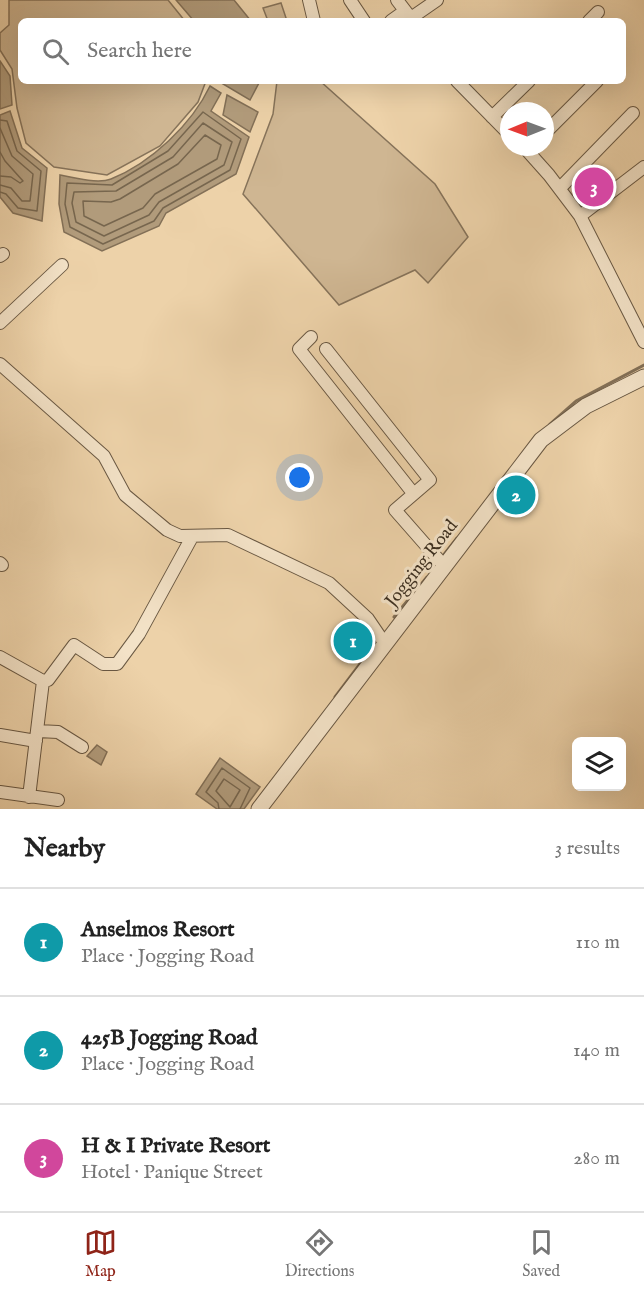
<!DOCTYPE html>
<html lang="en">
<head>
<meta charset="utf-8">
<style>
	:root { --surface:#fff; --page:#f6f6f6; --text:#222; --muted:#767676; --line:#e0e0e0; --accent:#8f2418 }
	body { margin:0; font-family:"IM FELL English",serif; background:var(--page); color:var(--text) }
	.controls { position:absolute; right:18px; bottom:18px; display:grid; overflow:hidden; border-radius:9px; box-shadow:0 6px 24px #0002 }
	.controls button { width:54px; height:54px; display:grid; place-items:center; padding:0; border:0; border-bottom:2px solid var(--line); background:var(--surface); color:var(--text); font:30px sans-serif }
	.compass { position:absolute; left:500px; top:102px; width:54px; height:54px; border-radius:50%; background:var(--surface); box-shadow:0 6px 24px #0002; rotate:269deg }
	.you { position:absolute; left:300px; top:478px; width:21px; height:21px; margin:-15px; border:4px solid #fff; border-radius:50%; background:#1a73e8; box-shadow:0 0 0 9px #1a73e833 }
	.badge { display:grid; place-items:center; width:39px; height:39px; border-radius:50%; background:var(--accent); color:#fff; font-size:20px; font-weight:700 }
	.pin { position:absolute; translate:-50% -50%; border:3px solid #fff; box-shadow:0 2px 6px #0006 }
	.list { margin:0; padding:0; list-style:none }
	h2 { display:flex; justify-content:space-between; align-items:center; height:78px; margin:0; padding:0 24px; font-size:26px }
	h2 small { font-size:20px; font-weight:400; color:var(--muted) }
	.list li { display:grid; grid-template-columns:39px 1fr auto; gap:18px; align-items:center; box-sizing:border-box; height:108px; padding:0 24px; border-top:2px solid var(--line) }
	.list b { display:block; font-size:22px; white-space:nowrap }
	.list p { margin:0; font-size:20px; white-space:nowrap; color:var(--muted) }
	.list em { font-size:20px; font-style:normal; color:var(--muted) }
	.icon { flex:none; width:33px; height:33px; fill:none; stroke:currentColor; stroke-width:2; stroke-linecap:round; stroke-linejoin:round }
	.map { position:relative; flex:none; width:644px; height:809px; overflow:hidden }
	.search { position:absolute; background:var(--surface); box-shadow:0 6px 24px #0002; left:18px; right:18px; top:18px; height:66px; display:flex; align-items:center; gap:15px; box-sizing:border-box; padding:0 21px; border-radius:9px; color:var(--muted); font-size:22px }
	.sheet { height:402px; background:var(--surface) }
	nav { display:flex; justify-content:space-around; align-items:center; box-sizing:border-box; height:84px; border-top:2px solid var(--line); background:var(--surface); font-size:16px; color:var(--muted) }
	nav a { display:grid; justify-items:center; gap:3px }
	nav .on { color:var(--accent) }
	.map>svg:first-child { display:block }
	.green { fill:#cfb692; stroke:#86735a; stroke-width:1.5 }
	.water { fill:#b19b7b; stroke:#837057; stroke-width:1.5 }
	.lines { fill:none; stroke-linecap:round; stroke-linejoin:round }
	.shore { stroke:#77664e; stroke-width:1.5 }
	.stream { stroke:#837057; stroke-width:3 }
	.minor-casing { stroke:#695843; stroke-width:14 }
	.tertiary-casing { stroke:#695843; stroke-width:17 }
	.minor { stroke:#f3e2c7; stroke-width:12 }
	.tertiary { stroke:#f3e2c7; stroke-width:15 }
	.labels { text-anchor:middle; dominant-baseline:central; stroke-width:6; stroke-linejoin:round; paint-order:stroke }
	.street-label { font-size:18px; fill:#3d3021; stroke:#f3e2c7 }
</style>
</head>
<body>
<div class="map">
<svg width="644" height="809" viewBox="0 0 644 809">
	<rect width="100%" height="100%" fill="#edd2a9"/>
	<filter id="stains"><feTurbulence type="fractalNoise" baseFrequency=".00333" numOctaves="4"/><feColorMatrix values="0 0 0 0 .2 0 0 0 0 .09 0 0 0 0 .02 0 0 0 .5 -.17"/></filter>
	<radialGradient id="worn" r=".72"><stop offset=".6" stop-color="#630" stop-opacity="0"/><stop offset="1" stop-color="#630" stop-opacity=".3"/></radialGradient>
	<path class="green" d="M 9,0 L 168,0 L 185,21 L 21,21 L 21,81 L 206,81 L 198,102 L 160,146 L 107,175 L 54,167 L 26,143 L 17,108 L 12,69 L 0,50 L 0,33 L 9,25 Z
		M 281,3 L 287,21 L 268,21 L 263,8 Z
		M 277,81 L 320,81 L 435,184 L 468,237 L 428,283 L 415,270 L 339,305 L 243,194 L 273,114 Z"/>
	<path class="water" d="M 176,0 L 234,0 L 251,21 L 194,21 Z
		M 0,61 L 10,76 L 12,105 L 0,109 Z
		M 218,81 L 260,81 L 250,100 Z
		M 210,86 L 221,93 L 211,111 L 249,137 L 236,174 L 166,213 L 159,226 L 102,251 L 64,232 L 59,204 L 60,175 C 74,178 98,184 111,179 C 151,163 192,124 210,86 Z
		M 227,95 L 258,112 L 250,132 L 223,115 Z
		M 10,111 L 22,148 L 47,168 L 42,221 L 13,213 L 0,197 L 0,115 Z
		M 97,745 L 107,752 L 101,765 L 87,756 Z
		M 220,758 L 260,787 L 244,809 L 217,809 L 196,794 Z"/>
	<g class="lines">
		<path class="shore" d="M 203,112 L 241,139 L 230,170 L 163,208 L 154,221 L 103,244 L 70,227 L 65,204 L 67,183 L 112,185 L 168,151 Z
			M 0,120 L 7,121 L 17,151 L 41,171 L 37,211 L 18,208 L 6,194 L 0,192
			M 203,123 L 232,142 L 224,165 L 159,202 L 149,215 L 104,236 L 76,222 L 72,203 L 74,192 L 116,191 L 173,157 Z
			M 0,128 L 12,156 L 33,174 L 30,201 L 22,201 L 11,188 L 0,185
			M 205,135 L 221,145 L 217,159 L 155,194 L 143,208 L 104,226 L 84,216 L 83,201 L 111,202 L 120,199 L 178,164 Z
			M 0,152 L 5,161 L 23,181 L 20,183 L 11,177 L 0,176
			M 224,779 L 240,790 L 230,807 L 216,791 Z
			M 219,809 L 218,803 L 206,792 L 222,768 L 250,788 L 240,809"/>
		<path class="stream" d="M 550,424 L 576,401 L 644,365
			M 442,557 L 457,538
			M 394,617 L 427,577
			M 335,697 L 378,640"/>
		<g class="minor-casing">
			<path id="minor" d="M 309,0 L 314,21
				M 350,0 L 364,21
				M 397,0 L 413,21
				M 411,18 L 437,0
				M 391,21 L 405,11
				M 589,21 L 598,12
				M 457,81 L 509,134
				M 492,117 L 529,81
				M 545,133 L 597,81
				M 524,147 L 549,175 L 580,216 L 644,342
				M 560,188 L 633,113
				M 580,216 L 644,167
				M 0,256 L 3,254
				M 0,323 L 62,265
				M 311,337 L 299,349 L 413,493
				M 326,349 L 430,480 L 395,510 L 445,567
				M 0,364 L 104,456 L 125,495 L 167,530 L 180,536 L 228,535 L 329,583 L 368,619 L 385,644
				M 0,563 L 2,565
				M 0,657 L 43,681 L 48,680 L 74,645 L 103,664 L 117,664 L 139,634 L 192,537
				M 38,731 L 58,732 L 82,747
				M 0,735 L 36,741
				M 0,792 L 58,800
				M 29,797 L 43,681"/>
		</g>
		<g class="tertiary-casing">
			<path id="tertiary" d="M 259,809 L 541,440 L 586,406 L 644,377"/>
		</g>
		<use href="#minor" class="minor"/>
		<use href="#tertiary" class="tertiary"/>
	</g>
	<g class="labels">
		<g class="street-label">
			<text transform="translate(422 564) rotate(-52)">Jogging Road</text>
		</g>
	</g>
	<rect width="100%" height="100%" filter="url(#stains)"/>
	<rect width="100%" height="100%" fill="url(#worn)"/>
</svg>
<div class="controls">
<button><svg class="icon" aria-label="layers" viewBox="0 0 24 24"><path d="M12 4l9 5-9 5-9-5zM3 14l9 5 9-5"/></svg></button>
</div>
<svg class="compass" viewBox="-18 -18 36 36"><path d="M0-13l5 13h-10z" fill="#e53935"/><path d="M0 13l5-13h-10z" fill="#767676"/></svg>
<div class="you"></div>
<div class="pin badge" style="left:353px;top:641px;background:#0f9aa8">1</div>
<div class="pin badge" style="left:516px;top:495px;background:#0f9aa8">2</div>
<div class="pin badge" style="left:594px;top:187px;background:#d1479c">3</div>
<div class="search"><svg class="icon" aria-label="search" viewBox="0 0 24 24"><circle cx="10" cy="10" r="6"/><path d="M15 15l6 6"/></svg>Search here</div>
</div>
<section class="sheet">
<h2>Nearby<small>3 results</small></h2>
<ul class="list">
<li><span class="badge" style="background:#0f9aa8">1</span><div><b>Anselmos Resort</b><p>Place · Jogging Road</p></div><em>110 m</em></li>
<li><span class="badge" style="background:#0f9aa8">2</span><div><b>425B Jogging Road</b><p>Place · Jogging Road</p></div><em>140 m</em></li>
<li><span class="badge" style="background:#d1479c">3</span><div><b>H &amp; I Private Resort</b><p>Hotel · Panique Street</p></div><em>280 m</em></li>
</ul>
</section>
<nav>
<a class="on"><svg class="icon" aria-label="map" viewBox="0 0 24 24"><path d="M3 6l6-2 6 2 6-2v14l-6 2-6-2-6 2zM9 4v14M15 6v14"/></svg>Map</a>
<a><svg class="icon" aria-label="directions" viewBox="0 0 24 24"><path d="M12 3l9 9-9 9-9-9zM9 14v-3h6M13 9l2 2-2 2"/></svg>Directions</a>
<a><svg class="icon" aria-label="saved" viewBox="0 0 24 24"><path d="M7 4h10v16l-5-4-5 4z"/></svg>Saved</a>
</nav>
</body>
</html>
